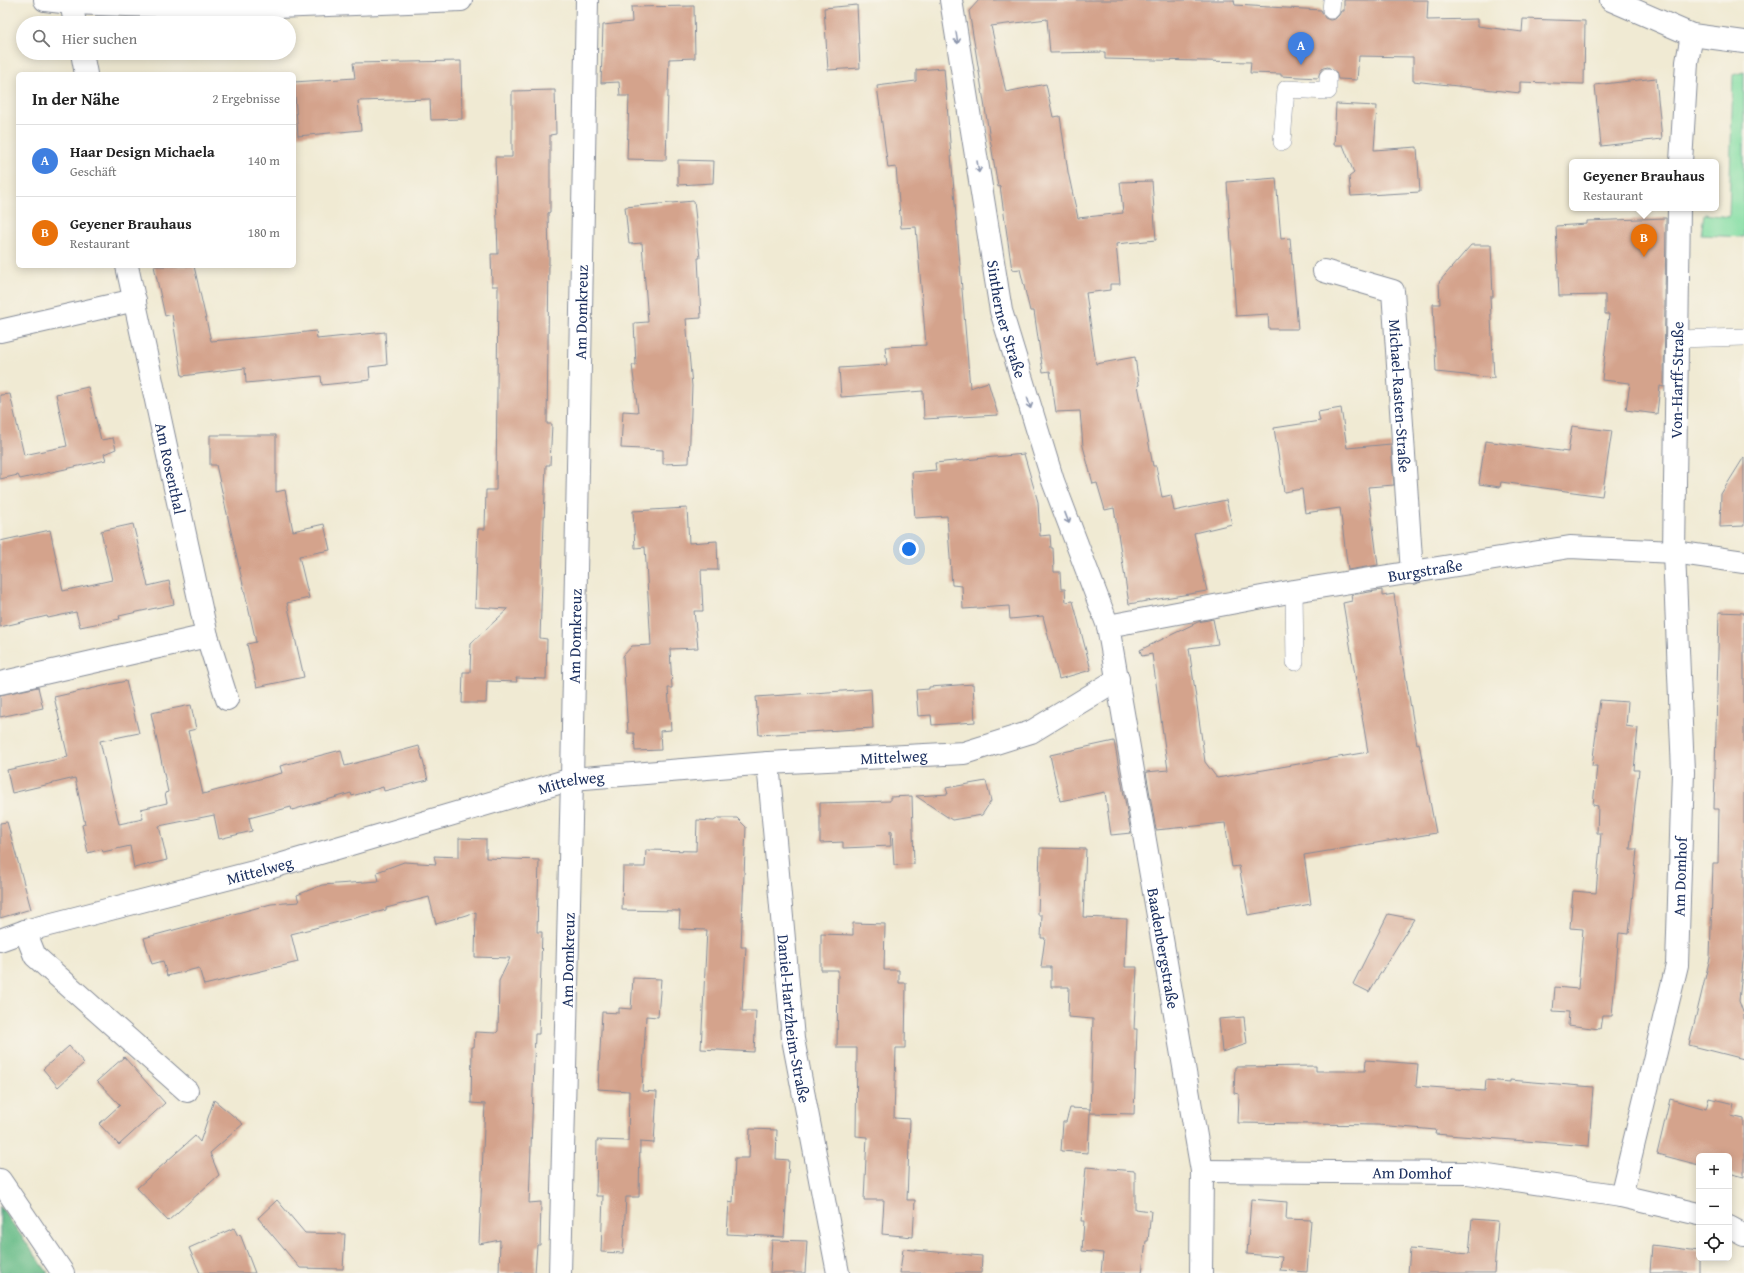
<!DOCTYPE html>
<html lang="de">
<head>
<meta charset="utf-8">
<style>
	:root { --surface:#fff; --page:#f2f2f2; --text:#222; --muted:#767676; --line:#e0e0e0; --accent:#1f6fb2 }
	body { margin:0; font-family:"Gentium Book Plus",serif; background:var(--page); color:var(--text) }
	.controls { position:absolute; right:12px; bottom:12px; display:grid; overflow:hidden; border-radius:6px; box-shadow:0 2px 10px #0003 }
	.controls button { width:36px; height:36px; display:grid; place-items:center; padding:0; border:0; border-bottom:1px solid var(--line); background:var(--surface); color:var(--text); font:20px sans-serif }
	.you { position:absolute; left:909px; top:549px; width:14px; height:14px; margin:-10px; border:3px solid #fff; border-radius:50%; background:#1a73e8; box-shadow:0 0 0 6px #1a73e833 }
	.badge { display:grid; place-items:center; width:26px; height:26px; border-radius:50%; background:var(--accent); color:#fff; font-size:13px; font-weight:700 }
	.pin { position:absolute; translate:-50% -33px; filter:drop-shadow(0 1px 2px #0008) }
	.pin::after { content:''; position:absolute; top:21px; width:14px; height:12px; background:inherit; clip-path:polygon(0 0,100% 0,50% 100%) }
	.popup { position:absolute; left:1569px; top:159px; width:150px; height:52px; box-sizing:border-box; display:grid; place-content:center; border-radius:6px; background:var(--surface); filter:drop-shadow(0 1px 3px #0005); font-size:13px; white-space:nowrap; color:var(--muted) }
	.popup b { font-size:15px; color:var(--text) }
	.popup::after { content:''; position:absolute; left:50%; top:100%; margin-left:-8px; border:8px solid transparent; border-top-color:var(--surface) }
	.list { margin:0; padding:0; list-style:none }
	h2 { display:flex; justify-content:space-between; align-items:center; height:52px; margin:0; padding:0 16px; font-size:17px }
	h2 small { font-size:13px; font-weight:400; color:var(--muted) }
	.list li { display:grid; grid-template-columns:26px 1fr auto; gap:12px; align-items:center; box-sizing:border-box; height:72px; padding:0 16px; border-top:1px solid var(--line) }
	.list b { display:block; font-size:15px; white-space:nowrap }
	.list p { margin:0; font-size:13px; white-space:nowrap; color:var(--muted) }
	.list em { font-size:13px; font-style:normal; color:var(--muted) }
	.icon { flex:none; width:22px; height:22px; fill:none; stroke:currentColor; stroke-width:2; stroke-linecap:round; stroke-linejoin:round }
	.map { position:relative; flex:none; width:1744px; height:1273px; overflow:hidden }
	.search { position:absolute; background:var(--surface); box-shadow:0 2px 10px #0003; left:16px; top:16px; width:280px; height:44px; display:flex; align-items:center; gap:10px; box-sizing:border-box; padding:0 14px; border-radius:22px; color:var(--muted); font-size:15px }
	.panel { position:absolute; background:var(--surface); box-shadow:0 2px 10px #0003; left:16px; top:72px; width:280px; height:196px; border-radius:6px }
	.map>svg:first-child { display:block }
	.green { fill:#84dea4; stroke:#508681 }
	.forest { fill:#6bbd8a; stroke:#437674 }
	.building { fill:#d4a38c }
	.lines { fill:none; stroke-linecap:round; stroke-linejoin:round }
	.lane-casing { stroke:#868c98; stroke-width:18 }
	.street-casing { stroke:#868c98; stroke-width:24 }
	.secondary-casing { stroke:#868c98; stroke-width:24 }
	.lane { stroke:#fff; stroke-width:17 }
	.street { stroke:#fff; stroke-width:22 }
	.secondary { stroke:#fff; stroke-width:22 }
	.oneway { stroke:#8d97ae }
	.labels { text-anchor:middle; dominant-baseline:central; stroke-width:4; stroke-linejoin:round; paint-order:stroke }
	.street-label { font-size:16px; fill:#1b2f5e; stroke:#f7f3e8 }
</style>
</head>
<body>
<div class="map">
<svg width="1744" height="1273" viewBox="0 0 1744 1273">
	<rect width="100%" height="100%" fill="#f7f3e8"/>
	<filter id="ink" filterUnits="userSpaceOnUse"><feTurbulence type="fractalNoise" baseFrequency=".025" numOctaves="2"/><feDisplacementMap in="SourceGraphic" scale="8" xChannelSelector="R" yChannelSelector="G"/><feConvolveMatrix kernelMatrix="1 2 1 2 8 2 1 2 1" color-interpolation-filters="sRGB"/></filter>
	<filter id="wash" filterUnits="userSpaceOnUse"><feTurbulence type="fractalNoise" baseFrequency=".012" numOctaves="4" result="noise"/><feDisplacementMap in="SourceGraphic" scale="16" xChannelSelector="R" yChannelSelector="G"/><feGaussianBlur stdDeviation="0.9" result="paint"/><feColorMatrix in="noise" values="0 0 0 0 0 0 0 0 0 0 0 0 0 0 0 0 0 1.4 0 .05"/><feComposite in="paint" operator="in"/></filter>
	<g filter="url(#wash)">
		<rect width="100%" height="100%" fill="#f0ead3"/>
		<path class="green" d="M 1744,72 L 1744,237 L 1701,235 L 1704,214 L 1729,217 L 1733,75 Z"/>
		<path class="forest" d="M 0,1206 L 48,1273 L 0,1273 Z"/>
		<g id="blocks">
			<path class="building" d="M 979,0 L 1234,0 L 1235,5 L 1321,10 L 1325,18 L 1330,20 L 1335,19 L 1339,15 L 1341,11 L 1344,11 L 1344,0 L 1428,0 L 1427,20 L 1478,19 L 1478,26 L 1522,32 L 1523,19 L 1585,21 L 1584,84 L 1520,82 L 1520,93 L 1413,81 L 1413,57 L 1359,56 L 1357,80 L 1338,79 L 1336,72 L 1328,67 L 1323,68 L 1320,72 L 1318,78 L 1281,76 L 1281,74 L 1250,73 L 1251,62 L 1105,59 L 1105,52 L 1050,53 L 1047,19 L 991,26 L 1006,92 L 1046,84 L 1053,117 L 1060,116 L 1068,172 L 1078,218 L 1123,213 L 1120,182 L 1152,181 L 1156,240 L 1116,244 L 1120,284 L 1110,284 L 1110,290 L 1086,293 L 1096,364 L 1135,357 L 1139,385 L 1138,385 L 1153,466 L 1156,466 L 1162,497 L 1171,495 L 1174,511 L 1226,500 L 1232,524 L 1194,533 L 1207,591 L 1129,604 L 1114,508 L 1105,510 L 1097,483 L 1093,484 L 1083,446 L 1080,411 L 1056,412 L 1050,371 L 1043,372 L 1034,311 L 1030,311 L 1020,269 L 1012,270 L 1000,186 L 998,187 L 969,11 Z
				M 857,5 L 860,68 L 828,70 L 824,8 Z
				M 694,6 L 695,58 L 669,59 L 666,160 L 627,159 L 629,96 L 620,96 L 619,82 L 601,83 L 603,25 L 632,22 L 631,7 Z
				M 461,61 L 462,119 L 431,120 L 430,99 L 358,101 L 361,130 L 298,136 L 294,82 L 355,78 L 353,63 Z
				M 944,68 L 970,388 L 988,382 L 998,415 L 924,419 L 923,391 L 841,397 L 839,368 L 887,365 L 885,347 L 926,345 L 916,227 L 901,228 L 896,167 L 888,168 L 877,86 L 916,81 L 916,70 Z
				M 1656,78 L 1662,139 L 1601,146 L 1595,85 Z
				M 555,90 L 556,134 L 550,135 L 550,212 L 548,213 L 549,259 L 547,424 L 552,424 L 550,465 L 546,465 L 540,638 L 547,639 L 546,679 L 516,678 L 517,682 L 487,681 L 486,703 L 462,703 L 463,672 L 470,672 L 471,643 L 508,609 L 475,607 L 478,529 L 485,529 L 486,490 L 496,490 L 498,286 L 492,286 L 491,254 L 498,254 L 495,157 L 512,157 L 512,91 Z
				M 1336,104 L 1377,106 L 1374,150 L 1417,147 L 1420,192 L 1351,196 L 1349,177 L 1354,173 L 1343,145 L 1334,145 Z
				M 678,160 L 714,161 L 713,183 L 678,185 Z
				M 1276,178 L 1281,239 L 1290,238 L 1298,329 L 1269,329 L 1268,314 L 1236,316 L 1227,182 Z
				M 694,201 L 700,258 L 698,258 L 701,318 L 686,319 L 692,386 L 689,463 L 663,464 L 663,450 L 621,448 L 623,411 L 638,412 L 632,365 L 636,365 L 634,323 L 648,322 L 642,243 L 629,244 L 625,207 Z
				M 1666,218 L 1664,387 L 1660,386 L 1657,414 L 1626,410 L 1630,383 L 1602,380 L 1609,314 L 1605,314 L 1605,295 L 1559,296 L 1556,226 L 1587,224 L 1587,221 Z
				M 1471,245 L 1491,245 L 1493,297 L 1490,297 L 1494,378 L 1436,372 L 1433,304 L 1440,304 L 1439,282 Z
				M 154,266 L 194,266 L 211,341 L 268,336 L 316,331 L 317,339 L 385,332 L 387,365 L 369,367 L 370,380 L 322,385 L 321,376 L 246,383 L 245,368 L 182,376 L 172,314 L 165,316 Z
				M 88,387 L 101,440 L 113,438 L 116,449 L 104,454 L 106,460 L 20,479 L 18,475 L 0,479 L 0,395 L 10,394 L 24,455 L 67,446 L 56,394 Z
				M 1341,408 L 1347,448 L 1391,444 L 1394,485 L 1368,487 L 1378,565 L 1348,570 L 1340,508 L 1305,513 L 1302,489 L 1284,492 L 1274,428 L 1320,421 L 1318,412 Z
				M 1572,426 L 1612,431 L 1602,496 L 1501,482 L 1500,487 L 1479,484 L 1485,441 L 1568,452 Z
				M 210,435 L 276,435 L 276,492 L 285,490 L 293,531 L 324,524 L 330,550 L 299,556 L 309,598 L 287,603 L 304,677 L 257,687 L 247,644 L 256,642 L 216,465 L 210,465 Z
				M 1024,454 L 1038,502 L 1040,536 L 1050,535 L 1051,548 L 1053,548 L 1054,572 L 1060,572 L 1061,589 L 1065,589 L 1066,602 L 1073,601 L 1091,670 L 1059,679 L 1043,616 L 1010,619 L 1009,606 L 963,609 L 962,586 L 952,585 L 947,516 L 915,518 L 912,472 L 936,470 L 935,463 Z
				M 1744,457 L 1744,526 L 1720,527 L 1721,494 Z
				M 687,508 L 689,543 L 717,541 L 718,570 L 701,570 L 703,611 L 694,611 L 698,648 L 670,649 L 672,688 L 668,688 L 671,730 L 660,731 L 661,750 L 635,751 L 634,733 L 628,733 L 623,656 L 632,646 L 651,645 L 645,547 L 635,548 L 633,511 Z
				M 133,524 L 148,586 L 169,581 L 174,604 L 119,616 L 120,619 L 80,627 L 76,612 L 48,618 L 47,616 L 0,627 L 0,541 L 50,530 L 63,591 L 112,580 L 101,531 Z
				M 1382,590 L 1382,596 L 1394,594 L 1402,654 L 1417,744 L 1419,743 L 1436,833 L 1304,855 L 1311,904 L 1248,915 L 1239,866 L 1232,867 L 1225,823 L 1156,830 L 1146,772 L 1168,770 L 1152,654 L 1142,656 L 1140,650 L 1198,622 L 1213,619 L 1218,644 L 1189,648 L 1205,762 L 1217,778 L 1368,752 L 1343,603 L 1352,601 L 1351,595 Z
				M 1719,612 L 1744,613 L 1744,952 L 1739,1001 L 1744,1015 L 1744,1059 L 1689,1045 L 1710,958 L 1713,863 L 1718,863 L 1719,809 L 1714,809 Z
				M 126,681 L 139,733 L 100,741 L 119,824 L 143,819 L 141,809 L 167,803 L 165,793 L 168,792 L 151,713 L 191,705 L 196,729 L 188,731 L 203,794 L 282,773 L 280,766 L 341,750 L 345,766 L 419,746 L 428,780 L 384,791 L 383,787 L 352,796 L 351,793 L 292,810 L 291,807 L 249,818 L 252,831 L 219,839 L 214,815 L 159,826 L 167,860 L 134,868 L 130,846 L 103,852 L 102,849 L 88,853 L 82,825 L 85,824 L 75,778 L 12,793 L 7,770 L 68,757 L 54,697 Z
				M 973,684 L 975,722 L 932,725 L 931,715 L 918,716 L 916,690 L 929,689 L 929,687 Z
				M 38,687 L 43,708 L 0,717 L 0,695 Z
				M 871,689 L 873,728 L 759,735 L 756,697 Z
				M 1600,700 L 1628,702 L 1626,726 L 1638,728 L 1634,770 L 1639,770 L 1630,849 L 1637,849 L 1629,934 L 1619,933 L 1612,1016 L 1602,1016 L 1600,1029 L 1568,1025 L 1569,1012 L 1553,1011 L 1555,987 L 1578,989 L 1583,929 L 1570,928 L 1573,891 L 1596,893 L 1601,833 L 1597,833 L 1598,806 L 1593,805 L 1597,766 L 1592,766 Z
				M 1114,741 L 1131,833 L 1111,835 L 1105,792 L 1060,801 L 1050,755 Z
				M 986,781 L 991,801 L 982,815 L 952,820 L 916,796 L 948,794 L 946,788 Z
				M 912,796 L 914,864 L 894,865 L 892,831 L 890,831 L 891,846 L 843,848 L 843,842 L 820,843 L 820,803 L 890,801 L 890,797 Z
				M 718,818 L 737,818 L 746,827 L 741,947 L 746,947 L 742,1011 L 756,1011 L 754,1052 L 701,1049 L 707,930 L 679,929 L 680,911 L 622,910 L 623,867 L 645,867 L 646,850 L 696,851 L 697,820 L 714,821 Z
				M 7,822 L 31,909 L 0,918 L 0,823 Z
				M 459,838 L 486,839 L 486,858 L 539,860 L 537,932 L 542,932 L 540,996 L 539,1034 L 535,1034 L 529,1203 L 541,1202 L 540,1245 L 537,1245 L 535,1273 L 499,1273 L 500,1240 L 479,1244 L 485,1104 L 471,1103 L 472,1047 L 474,1047 L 475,1032 L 496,1033 L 498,1031 L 499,981 L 510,958 L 475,957 L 476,912 L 436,924 L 429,897 L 386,908 L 386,910 L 291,934 L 298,962 L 204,985 L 199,968 L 167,976 L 163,961 L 152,964 L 144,938 L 271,904 L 299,902 L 297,895 L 322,885 L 379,881 L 377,872 L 404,862 L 436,864 L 434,856 L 459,857 Z
				M 1040,848 L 1086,849 L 1083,917 L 1127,919 L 1125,967 L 1137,967 L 1134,1029 L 1137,1029 L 1134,1114 L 1090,1113 L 1088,1153 L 1061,1151 L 1063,1122 L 1066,1122 L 1070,1108 L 1090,1109 L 1090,1112 L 1093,1019 L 1068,1017 L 1069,987 L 1051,987 L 1051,967 L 1041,967 L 1045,938 L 1041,938 L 1042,915 L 1038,915 Z
				M 1388,914 L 1414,919 L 1369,992 L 1353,984 Z
				M 853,923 L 885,924 L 884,970 L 899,970 L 899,983 L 906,983 L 905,1048 L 896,1048 L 894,1118 L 910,1119 L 907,1200 L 915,1200 L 913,1237 L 882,1234 L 884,1200 L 864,1200 L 867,1137 L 856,1136 L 857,1048 L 837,1048 L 838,970 L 821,970 L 821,934 L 853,935 Z
				M 633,978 L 661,979 L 658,1017 L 646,1016 L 642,1091 L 657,1092 L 654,1143 L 640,1142 L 639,1197 L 626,1197 L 623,1253 L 601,1252 L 603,1196 L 596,1196 L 597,1140 L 628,1141 L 629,1091 L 598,1089 L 602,1012 L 619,1013 L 619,1008 L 631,1009 Z
				M 1244,1017 L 1247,1044 L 1222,1052 L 1219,1019 Z
				M 69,1046 L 84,1063 L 58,1087 L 43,1069 Z
				M 124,1057 L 165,1103 L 119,1145 L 99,1124 L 120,1105 L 97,1081 Z
				M 1366,1060 L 1418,1064 L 1416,1086 L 1485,1091 L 1486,1080 L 1510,1082 L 1510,1080 L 1593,1087 L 1589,1146 L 1435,1134 L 1436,1130 L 1378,1125 L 1238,1123 L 1239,1094 L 1234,1093 L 1235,1067 L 1316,1066 L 1316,1071 L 1365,1071 Z
				M 1709,1098 L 1734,1104 L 1731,1116 L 1744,1119 L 1744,1177 L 1729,1173 L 1729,1156 L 1699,1156 L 1699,1165 L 1657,1154 L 1670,1099 L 1706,1109 Z
				M 214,1100 L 243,1124 L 210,1153 L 219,1175 L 168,1221 L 137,1188 L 195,1136 L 200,1142 Z
				M 750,1129 L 777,1130 L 776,1159 L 789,1160 L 784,1237 L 727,1234 L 729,1202 L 733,1203 L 735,1158 L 749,1158 Z
				M 1086,1167 L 1135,1171 L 1135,1209 L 1151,1211 L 1148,1241 L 1146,1241 L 1142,1273 L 1101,1273 L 1103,1253 L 1082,1251 L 1084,1221 L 1081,1221 Z
				M 1251,1199 L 1287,1202 L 1286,1219 L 1311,1220 L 1307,1272 L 1280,1270 L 1282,1257 L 1247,1254 Z
				M 277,1200 L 305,1233 L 345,1234 L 343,1269 L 300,1268 L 258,1218 Z
				M 1472,1219 L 1498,1221 L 1494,1273 L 1408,1273 L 1410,1249 L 1469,1254 Z
				M 234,1228 L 238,1236 L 240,1234 L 255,1273 L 200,1273 L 189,1248 Z
				M 772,1240 L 807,1241 L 805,1273 L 770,1273 Z
				M 1652,1245 L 1699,1251 L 1699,1273 L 1650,1273 Z
				M 903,1249 L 982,1256 L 981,1273 L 900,1273 Z"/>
		</g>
	</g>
	<g filter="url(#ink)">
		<use href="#blocks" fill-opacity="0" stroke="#868c98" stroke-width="1"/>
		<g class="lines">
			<g class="lane-casing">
				<path id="lane" d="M 1331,10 L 1332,0
					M 1282,142 L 1286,89 L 1328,91 L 1328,77
					M 1678,339 L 1744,337
					M 1294,591 L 1295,662"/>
			</g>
			<g class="street-casing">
				<g id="street">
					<path id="s1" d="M 951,0 L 1001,311 L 1053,481 L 1108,626 L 1202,1171 L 1201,1273"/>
					<path d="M 71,3 L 75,23"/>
					<path d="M 82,53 L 86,74"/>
					<path d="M 1681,162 L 1687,62 L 1692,35"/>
					<path id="s2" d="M 127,266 L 207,636 L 227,699"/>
					<path id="s3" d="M 1324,271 L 1393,291 L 1412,573"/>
					<path d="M 0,331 L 135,300"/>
					<path id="s4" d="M 1108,626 L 1294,591 L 1570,547 L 1674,552 L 1744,562"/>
					<path d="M 0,683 L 207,636"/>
					<path id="s5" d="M 768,763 L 793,1039 L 838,1273"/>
					<path d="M 25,931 L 35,956 L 187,1091"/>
					<path id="s6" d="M 0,940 L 25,931 L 269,868 L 572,779 L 768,763 L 964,753 L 1031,732 L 1118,679"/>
					<path id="s7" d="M 1202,1171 L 1468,1173 L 1621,1196 L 1699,1214"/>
					<path id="s8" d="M 1621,1196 L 1677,965 L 1683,772 L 1674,552 L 1679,208"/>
					<path d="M 1729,1227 L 1744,1235"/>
					<path id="s9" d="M 560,1273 L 572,779 L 587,0"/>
				</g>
			</g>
			<g class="secondary-casing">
				<path id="secondary" d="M 45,0 L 71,3 L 127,5 L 246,8 L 461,0
					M 1611,0 L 1692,35 L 1744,42
					M 0,1180 L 63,1273"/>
			</g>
			<use href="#lane" class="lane"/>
			<use href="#street" class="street"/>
			<use href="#secondary" class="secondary"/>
		</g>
		<defs><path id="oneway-shaft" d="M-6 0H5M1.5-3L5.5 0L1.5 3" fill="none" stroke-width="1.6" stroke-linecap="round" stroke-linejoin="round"/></defs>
		<g class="oneway">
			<use href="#oneway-shaft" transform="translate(957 38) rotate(81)"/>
			<use href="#oneway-shaft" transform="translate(978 167) rotate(81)"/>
			<use href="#oneway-shaft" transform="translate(1029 403) rotate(73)"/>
			<use href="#oneway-shaft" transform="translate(1067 518) rotate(69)"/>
		</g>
	</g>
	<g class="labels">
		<g class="street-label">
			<text stroke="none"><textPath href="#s9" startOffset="961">Am Domkreuz</textPath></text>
			<text stroke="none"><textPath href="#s1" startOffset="324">Sintherner Straße</textPath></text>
			<text stroke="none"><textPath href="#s8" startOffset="823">Von-Harff-Straße</textPath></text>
			<text stroke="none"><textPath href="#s3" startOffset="177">Michael-Rasten-Straße</textPath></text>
			<text stroke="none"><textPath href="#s2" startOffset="207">Am Rosenthal</textPath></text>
			<text stroke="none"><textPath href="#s4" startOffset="322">Burgstraße</textPath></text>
			<text stroke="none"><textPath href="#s9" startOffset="637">Am Domkreuz</textPath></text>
			<text stroke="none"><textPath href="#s6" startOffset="917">Mittelweg</textPath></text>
			<text stroke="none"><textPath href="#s6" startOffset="593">Mittelweg</textPath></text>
			<text stroke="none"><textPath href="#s6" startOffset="269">Mittelweg</textPath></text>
			<text stroke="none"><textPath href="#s8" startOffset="326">Am Domhof</textPath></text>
			<text stroke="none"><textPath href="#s1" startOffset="975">Baadenbergstraße</textPath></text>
			<text stroke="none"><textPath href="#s9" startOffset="313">Am Domkreuz</textPath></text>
			<text stroke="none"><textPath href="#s5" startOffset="257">Daniel-Hartzheim-Straße</textPath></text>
			<text stroke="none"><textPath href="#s7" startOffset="210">Am Domhof</textPath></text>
		</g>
	</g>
</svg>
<div class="controls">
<button>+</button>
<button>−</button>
<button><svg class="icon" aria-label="locate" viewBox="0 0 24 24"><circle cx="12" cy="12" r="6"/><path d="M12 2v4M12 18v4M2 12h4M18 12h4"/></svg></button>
</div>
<div class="you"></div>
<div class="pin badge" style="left:1301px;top:65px;background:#3f7fe0">A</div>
<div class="pin badge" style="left:1644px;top:257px;background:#e8710a">B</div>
<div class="popup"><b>Geyener Brauhaus</b>Restaurant</div>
<div class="search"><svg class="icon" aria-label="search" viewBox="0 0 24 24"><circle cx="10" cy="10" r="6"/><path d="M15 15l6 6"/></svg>Hier suchen</div>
<section class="panel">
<h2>In der Nähe<small>2 Ergebnisse</small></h2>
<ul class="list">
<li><span class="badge" style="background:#3f7fe0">A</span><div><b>Haar Design Michaela</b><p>Geschäft</p></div><em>140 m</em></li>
<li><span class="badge" style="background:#e8710a">B</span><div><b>Geyener Brauhaus</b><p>Restaurant</p></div><em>180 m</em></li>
</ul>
</section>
</div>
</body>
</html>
